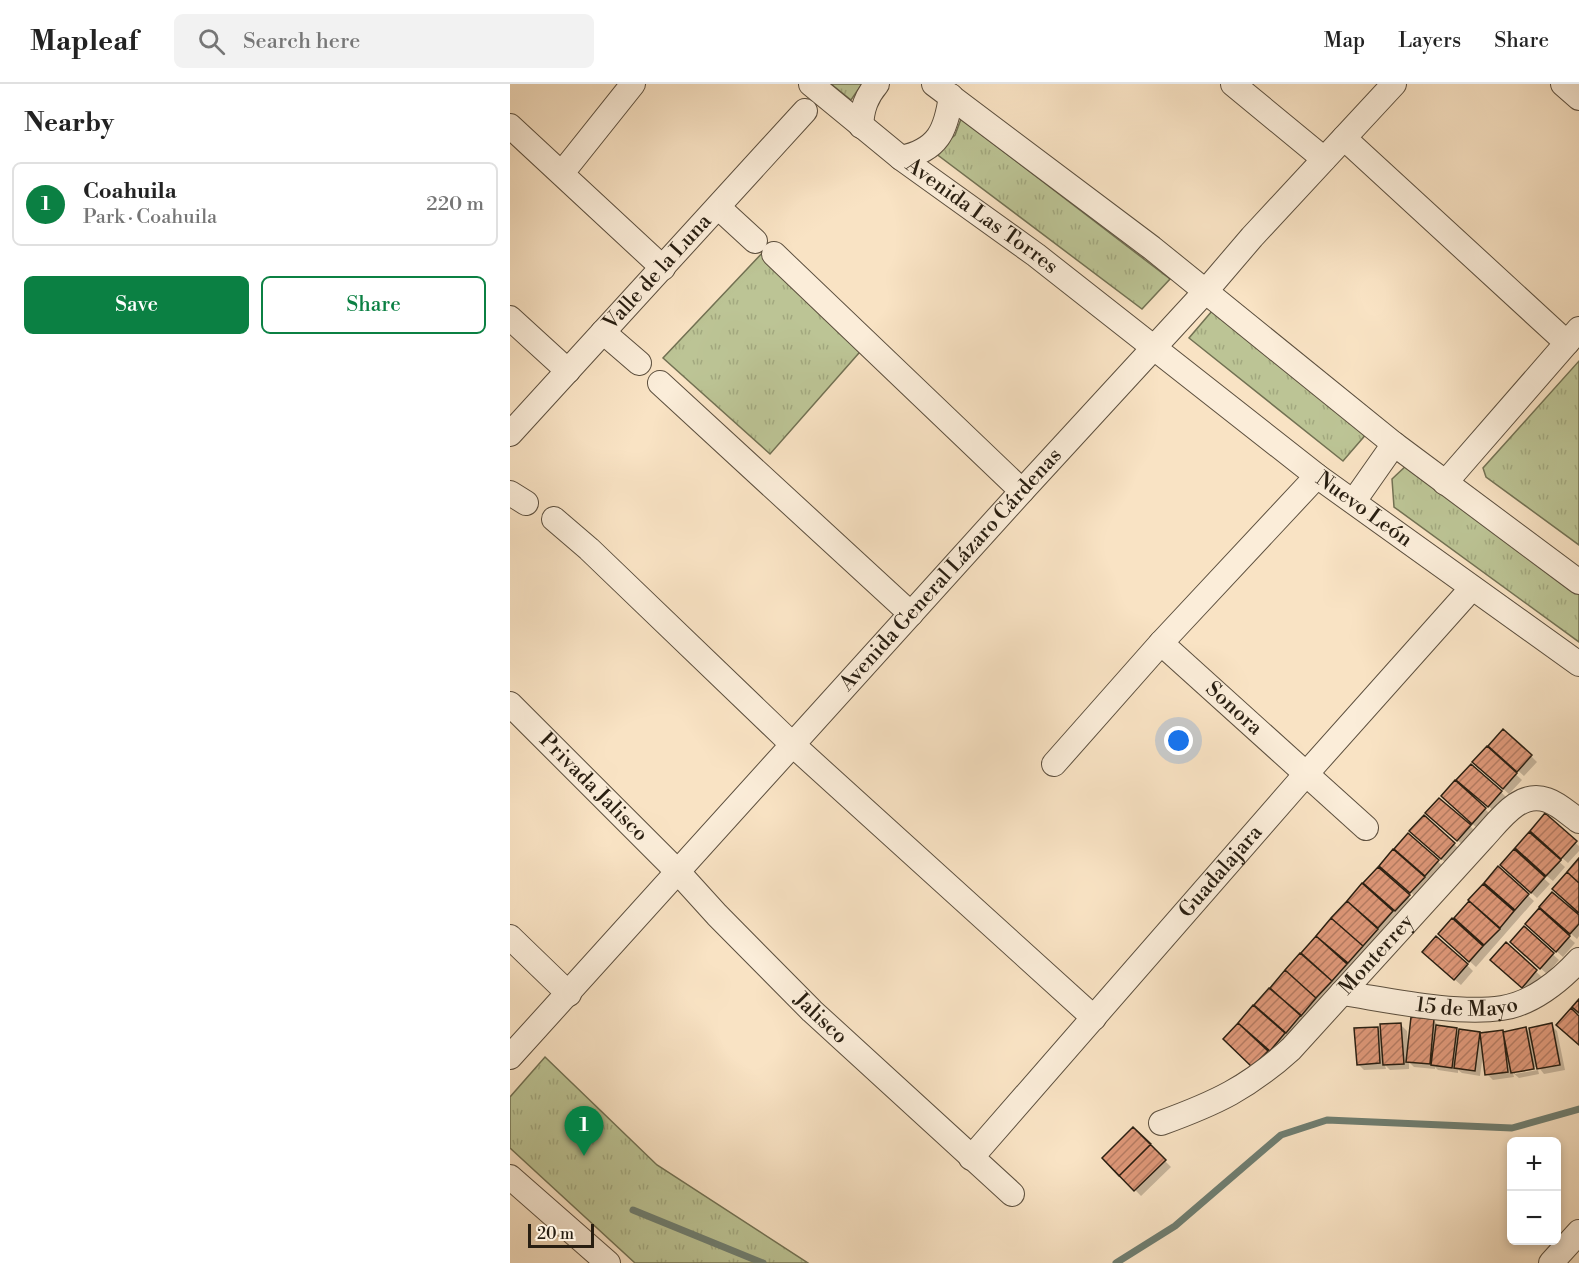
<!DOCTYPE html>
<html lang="en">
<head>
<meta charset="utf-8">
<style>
	:root { --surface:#fff; --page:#f2f2f2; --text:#222; --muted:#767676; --line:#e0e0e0; --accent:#0b8043 }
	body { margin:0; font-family:"Libre Bodoni",serif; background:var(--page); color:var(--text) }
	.controls { position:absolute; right:18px; bottom:18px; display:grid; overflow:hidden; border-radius:9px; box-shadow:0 3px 9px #0003 }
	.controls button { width:54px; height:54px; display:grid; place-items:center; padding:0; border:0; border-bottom:2px solid var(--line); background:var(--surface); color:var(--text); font:30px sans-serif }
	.scale { position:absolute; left:18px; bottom:15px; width:66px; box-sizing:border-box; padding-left:6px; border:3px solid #281e11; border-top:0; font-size:16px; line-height:21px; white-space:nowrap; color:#281e11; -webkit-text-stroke:4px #fbedd9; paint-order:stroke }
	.you { position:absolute; left:669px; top:657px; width:21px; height:21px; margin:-15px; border:4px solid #fff; border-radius:50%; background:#1a73e8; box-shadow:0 0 0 9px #1a73e833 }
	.badge { display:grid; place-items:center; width:39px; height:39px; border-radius:50%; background:var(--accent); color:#fff; font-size:20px; font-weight:700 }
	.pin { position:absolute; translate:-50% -50px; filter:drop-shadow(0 2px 3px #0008) }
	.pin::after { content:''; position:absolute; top:32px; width:21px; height:18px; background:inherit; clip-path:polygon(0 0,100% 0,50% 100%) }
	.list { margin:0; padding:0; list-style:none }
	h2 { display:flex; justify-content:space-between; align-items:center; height:78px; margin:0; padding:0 24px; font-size:26px }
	h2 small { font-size:20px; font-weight:400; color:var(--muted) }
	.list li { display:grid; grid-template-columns:39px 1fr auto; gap:18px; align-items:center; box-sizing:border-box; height:84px; margin:0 12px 12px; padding:0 12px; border:2px solid var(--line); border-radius:9px }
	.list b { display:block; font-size:22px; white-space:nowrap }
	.list p { margin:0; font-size:20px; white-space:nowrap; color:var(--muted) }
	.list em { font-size:20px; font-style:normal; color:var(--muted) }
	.actions { display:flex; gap:12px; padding:18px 24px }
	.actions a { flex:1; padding:14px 0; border:2px solid var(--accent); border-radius:9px; text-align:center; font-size:21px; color:var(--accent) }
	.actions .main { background:var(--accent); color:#fff }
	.icon { flex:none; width:33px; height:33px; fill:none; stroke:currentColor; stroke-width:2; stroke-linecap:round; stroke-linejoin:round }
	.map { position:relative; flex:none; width:1069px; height:1179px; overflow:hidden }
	header { display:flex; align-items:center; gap:36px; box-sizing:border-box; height:84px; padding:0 30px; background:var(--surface); border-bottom:2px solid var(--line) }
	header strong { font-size:28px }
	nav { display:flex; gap:33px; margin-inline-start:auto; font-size:21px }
	.search { width:420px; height:54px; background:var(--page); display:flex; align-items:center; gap:15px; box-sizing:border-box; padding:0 21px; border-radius:9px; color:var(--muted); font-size:22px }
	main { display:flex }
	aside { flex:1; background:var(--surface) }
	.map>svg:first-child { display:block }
	.grass { fill:url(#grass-tufts); stroke:#727153; stroke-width:1.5 }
	.shadow { fill:#0003 }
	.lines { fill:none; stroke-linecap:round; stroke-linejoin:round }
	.stream { stroke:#6f7e71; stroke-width:7 }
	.building { fill:url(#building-hatch); stroke:#281e11; stroke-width:1.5 }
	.minor-casing { stroke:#5c4f3e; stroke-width:26 }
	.minor { stroke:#fbedd9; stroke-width:24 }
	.labels { text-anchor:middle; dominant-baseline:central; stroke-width:4.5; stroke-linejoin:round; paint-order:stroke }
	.street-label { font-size:21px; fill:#281e11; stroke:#fbedd9 }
</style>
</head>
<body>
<header>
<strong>Mapleaf</strong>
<div class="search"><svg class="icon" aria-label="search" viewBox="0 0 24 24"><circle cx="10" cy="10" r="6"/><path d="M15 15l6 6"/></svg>Search here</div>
<nav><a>Map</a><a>Layers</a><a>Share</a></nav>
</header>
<main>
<aside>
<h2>Nearby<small></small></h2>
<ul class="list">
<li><span class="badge">1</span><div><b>Coahuila</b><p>Park · Coahuila</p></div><em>220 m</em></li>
</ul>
<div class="actions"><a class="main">Save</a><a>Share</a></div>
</aside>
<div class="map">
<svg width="1069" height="1179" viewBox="0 0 1069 1179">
	<defs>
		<pattern id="grass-tufts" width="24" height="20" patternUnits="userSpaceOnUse" patternTransform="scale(1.5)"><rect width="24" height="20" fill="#bcc495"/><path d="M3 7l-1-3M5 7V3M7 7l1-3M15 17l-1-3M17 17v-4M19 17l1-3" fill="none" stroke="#a2a87f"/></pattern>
		<pattern id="building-hatch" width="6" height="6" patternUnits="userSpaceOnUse" patternTransform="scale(1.5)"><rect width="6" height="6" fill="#df9879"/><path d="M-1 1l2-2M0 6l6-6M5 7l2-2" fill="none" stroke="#b57b62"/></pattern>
	</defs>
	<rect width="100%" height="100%" fill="#f9e3c4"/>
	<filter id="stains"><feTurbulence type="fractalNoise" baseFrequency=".00333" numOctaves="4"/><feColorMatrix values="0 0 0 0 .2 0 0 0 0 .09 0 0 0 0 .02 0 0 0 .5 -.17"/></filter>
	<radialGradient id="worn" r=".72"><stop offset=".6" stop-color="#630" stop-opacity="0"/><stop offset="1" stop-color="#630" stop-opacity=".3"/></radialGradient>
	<path class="grass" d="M 321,0 L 352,0 L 341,16 Z
		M 451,35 L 660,195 L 632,225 L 425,69 L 445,51 Z
		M 255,166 L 356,261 L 260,370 L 153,274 Z
		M 702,227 L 858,348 L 833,377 L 679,254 Z
		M 1069,277 L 1069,461 L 976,393 L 973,384 Z
		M 899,379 L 1069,504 L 1069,558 L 884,423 L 882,395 Z
		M 35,973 L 147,1081 L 298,1179 L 125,1179 L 0,1064 L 0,1013 Z"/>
	<path class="shadow" d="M 977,664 L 1012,696 L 999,710 L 970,684 Z
		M 986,667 L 1021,672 L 1027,678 L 1014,692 Z
		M 954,701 L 991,708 L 997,714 L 985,728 Z
		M 939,718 L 975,725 L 981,731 L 968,745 Z
		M 1035,732 L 1069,762 L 1069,767 L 1058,779 L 1028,753 Z
		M 923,735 L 960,742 L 966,748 L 954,762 Z
		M 1019,750 L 1055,783 L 1043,797 L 1021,779 L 1019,781 L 1040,800 L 1027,814 L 992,781 Z
		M 899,751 L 934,783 L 907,814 L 871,782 Z
		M 907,753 L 944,760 L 950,766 L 937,780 Z
		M 1069,777 L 1069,852 L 1067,855 L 1037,829 L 1061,821 L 1044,805 Z
		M 988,784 L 1024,817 L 966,883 L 936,856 L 967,859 L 969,857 L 946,834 L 973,802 L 994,819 L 996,817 Z
		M 868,785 L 904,818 L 767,971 L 752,958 L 750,960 L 762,973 L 749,987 L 715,955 Z
		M 1029,827 L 1065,859 L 1053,873 L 1023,846 Z
		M 1014,844 L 1049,876 L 1037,890 L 1008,864 Z
		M 996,861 L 1032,893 L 1019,909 L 988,882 Z
		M 920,874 L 957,881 L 963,887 L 951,901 Z
		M 924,937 L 931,944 L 946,946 L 950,949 L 970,951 L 992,948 L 994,949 L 1016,945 L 1022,951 L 1041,941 L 1047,947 L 1055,986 L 1034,990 L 1030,985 L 1032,985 L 1031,982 L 1005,987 L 1005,990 L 1028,986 L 1029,990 L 1009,994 L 1003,989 L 1004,993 L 983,996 L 977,990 L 973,970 L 970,992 L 952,989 L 948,986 L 948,989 L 928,986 L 925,983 L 925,985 L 904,983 L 899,978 L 899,985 L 880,986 L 875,981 L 876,985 L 854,986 L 848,980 L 867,944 L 872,949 L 891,941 L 897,947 L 898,961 Z
		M 623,1045 L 661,1083 L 631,1112 L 594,1074 Z"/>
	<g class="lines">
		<path class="stream" d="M 123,1126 L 253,1179
			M 606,1179 L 665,1142 L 771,1051 L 817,1036 L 1002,1044 L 1069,1025"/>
	</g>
	<path class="building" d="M 993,645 L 1022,671 L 1007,688 L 978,662 Z
		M 977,662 L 1007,689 L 993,705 L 962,678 Z
		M 961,680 L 992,707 L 978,723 L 946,696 Z
		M 945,696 L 976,724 L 962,740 L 931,712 Z
		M 929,714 L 961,741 L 947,757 L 915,729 Z
		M 1035,729 L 1067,757 L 1051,775 L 1020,747 Z
		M 914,731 L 945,759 L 931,775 L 899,747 Z
		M 1019,748 L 1051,776 L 1036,792 L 1005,764 Z
		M 898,749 L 929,776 L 915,792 L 884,765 Z
		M 883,765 L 915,793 L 900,809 L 869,782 Z
		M 1004,765 L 1035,793 L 1021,809 L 990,781 Z
		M 1069,774 L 1069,799 L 1057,788 Z
		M 988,782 L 1019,810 L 1005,826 L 974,799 Z
		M 868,783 L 900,811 L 885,827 L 853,799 Z
		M 1057,788 L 1069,799 L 1069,829 L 1042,805 Z
		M 852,799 L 883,827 L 868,844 L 837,817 Z
		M 973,800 L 1004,827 L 990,844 L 958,816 Z
		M 1042,808 L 1069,831 L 1069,840 L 1060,850 L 1029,823 Z
		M 837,817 L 868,845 L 853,862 L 821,834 Z
		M 959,817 L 990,845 L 974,861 L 944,834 Z
		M 1029,824 L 1060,852 L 1046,868 L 1015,840 Z
		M 821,834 L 853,862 L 838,879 L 806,852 Z
		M 942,834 L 973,862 L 959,878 L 928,850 Z
		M 1014,842 L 1044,869 L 1030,885 L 1000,858 Z
		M 806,852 L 837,880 L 822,897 L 791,869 Z
		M 926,852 L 958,880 L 944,896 L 912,868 Z
		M 996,858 L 1027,886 L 1012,904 L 980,876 Z
		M 790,869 L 822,897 L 806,914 L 775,886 Z
		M 775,886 L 806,914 L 791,932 L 760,904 Z
		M 759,904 L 791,931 L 776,949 L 744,921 Z
		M 1069,915 L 1069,929 L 1062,923 Z
		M 743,921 L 775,949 L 760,967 L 728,939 Z
		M 1061,924 L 1069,932 L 1069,961 L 1046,941 Z
		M 901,933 L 924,935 L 920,980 L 896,978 Z
		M 728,939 L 758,967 L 742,983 L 713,955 Z
		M 891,939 L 894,980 L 873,981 L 870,940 Z
		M 1042,939 L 1050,981 L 1027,985 L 1019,944 Z
		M 926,941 L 947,944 L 942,984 L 921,981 Z
		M 868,943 L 870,979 L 847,981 L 844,944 Z
		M 1016,943 L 1024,985 L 1001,989 L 993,948 Z
		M 949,945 L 970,948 L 965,987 L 944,984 Z
		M 993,946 L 998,988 L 975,991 L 970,949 Z
		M 623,1043 L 641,1060 L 609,1092 L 592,1074 Z
		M 623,1043 L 656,1076 L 624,1107 L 592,1074 Z"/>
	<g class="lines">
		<g class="minor-casing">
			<g id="minor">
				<path id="s1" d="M 301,0 L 391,74 L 526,171 L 807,392 L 1069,580"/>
				<path d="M 424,0 L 642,164 L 884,360 L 1069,498"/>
				<path d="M 723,0 L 814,75"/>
				<path d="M 1053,0 L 1069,14"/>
				<path d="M 0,42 L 153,184"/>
				<path d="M 351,42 C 352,25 356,13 367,0"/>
				<path d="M 834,54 L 1057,259"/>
				<path d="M 391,74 C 428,66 436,47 441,12"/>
				<path d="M 52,89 L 123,0"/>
				<path d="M 208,123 L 245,157"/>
				<path d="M 264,170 L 512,407"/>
				<path d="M 0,234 L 58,287"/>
				<path d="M 93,248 L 129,279"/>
				<path d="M 150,299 L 401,530"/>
				<path id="s2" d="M 0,350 L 295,27"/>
				<path d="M 935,399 L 1069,245"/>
				<path d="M 0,409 L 16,419"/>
				<path d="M 844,417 L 884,360"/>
				<path d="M 44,435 L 79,465 L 283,661 L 584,934"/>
				<path id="s3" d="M 651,559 L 856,744"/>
				<path id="s4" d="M 0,620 L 168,788 L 207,831 L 302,927 L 502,1110"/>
				<path d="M 544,680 L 651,559 L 807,392"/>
				<path d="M 0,853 L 59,910"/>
				<path id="s5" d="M 832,909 C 878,916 946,931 992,924 C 1021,920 1050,897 1069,876"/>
				<path id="s6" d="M 0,973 L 512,407 L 695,208 L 742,153 L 884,0"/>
				<path id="s7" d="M 651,1039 C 706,1019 738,1004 781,965 L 972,755 C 989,737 1009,706 1037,716 C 1049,720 1059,730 1069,737"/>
				<path id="s8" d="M 461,1074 L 796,690 L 962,504"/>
				<path d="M 0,1093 L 98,1179"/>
				<path d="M 1041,1179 L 1069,1148"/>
			</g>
		</g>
		<use href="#minor" class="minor"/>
	</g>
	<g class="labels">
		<g class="street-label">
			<text stroke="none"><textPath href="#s1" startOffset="216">Avenida Las Torres</textPath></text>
			<text stroke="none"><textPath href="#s2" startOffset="219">Valle de la Luna</textPath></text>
			<text stroke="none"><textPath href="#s1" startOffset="698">Nuevo León</textPath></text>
			<text stroke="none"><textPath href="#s6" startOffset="657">Avenida General Lázaro Cárdenas</textPath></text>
			<text stroke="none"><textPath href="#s3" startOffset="98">Sonora</textPath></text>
			<text stroke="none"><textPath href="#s4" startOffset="118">Privada Jalisco</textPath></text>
			<text stroke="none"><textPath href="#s8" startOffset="380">Guadalajara</textPath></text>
			<text stroke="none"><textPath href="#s7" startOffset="278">Monterrey</textPath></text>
			<text stroke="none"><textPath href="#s5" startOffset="126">15 de Mayo</textPath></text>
			<text stroke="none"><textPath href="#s4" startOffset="442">Jalisco</textPath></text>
		</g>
	</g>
	<rect width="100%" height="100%" filter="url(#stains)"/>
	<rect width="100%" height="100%" fill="url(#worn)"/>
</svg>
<div class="controls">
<button>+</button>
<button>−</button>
</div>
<div class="scale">20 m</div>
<div class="you"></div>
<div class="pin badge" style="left:74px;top:1072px">1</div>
</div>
</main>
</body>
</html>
